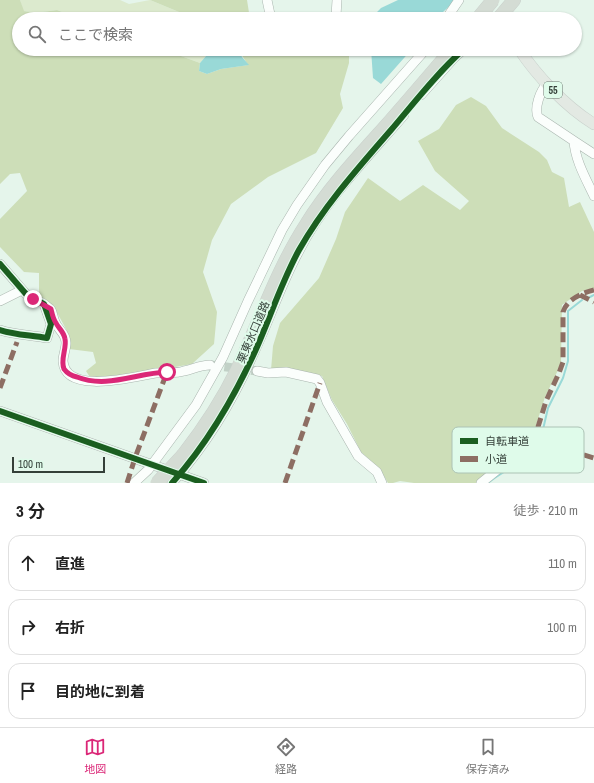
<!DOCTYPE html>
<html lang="ja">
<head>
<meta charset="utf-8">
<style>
	:root { --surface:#fff; --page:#f6f6f6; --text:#222; --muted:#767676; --line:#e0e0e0; --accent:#db2777 }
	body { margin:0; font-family:"Archivo Narrow","Noto Sans JP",sans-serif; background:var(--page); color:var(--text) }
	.scale { position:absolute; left:12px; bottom:10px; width:93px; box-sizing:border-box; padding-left:4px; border:2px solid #343f38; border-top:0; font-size:11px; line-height:14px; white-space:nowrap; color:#343f38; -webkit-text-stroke:3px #dffbea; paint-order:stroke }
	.stop { position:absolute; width:12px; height:12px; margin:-9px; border:3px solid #db2777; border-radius:50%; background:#fff }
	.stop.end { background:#db2777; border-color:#fff; box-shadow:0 1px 4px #0008 }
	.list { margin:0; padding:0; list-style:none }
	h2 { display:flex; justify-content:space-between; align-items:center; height:52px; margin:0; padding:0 16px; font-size:17px }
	h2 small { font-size:13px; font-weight:400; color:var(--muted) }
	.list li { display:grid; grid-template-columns:26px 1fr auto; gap:12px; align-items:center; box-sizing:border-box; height:56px; margin:0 8px 8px; padding:0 8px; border:1px solid var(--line); border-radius:12px }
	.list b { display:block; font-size:15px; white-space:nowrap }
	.list em { font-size:13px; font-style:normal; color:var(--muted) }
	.icon { flex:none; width:22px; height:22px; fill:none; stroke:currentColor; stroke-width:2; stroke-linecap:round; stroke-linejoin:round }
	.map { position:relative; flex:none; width:594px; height:483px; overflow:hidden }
	.search { position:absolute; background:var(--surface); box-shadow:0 1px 3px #0004; left:12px; right:12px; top:12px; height:44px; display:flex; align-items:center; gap:10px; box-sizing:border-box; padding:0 14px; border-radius:22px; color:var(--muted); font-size:15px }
	.sheet { height:244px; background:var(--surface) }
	nav { display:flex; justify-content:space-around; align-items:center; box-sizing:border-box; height:56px; border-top:1px solid var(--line); background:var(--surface); font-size:11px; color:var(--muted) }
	nav a { display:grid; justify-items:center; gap:2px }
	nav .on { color:var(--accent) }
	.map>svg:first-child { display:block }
	.green { fill:#dceace }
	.forest { fill:#cddeb8 }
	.water { fill:#99d9d7 }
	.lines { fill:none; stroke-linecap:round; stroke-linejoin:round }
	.stream { stroke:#99d9d7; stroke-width:2 }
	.minor-tunnel { stroke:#c2d1c7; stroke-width:9; stroke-dasharray:9 4.5; stroke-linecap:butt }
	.minor-casing { stroke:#a9b5ae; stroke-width:10 }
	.major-casing { stroke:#c9d1cc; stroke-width:12 }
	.highway-casing { stroke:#c9d1cc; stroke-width:14 }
	.minor { stroke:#fbfefc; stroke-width:9 }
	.major { stroke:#e3e9e3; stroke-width:11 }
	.highway { stroke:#d4dcd4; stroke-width:13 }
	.highway-bridge-casing { stroke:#c9d1cc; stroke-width:14; stroke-linecap:butt }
	.highway-bridge { stroke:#d4dcd4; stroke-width:13 }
	.quiet { stroke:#8d6e63; stroke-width:5; stroke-dasharray:10 5; stroke-linecap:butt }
	.cycleway-casing { stroke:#dffbea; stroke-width:8 }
	.cycleway { stroke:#1b5e20; stroke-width:6 }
	.route { stroke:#db2777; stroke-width:5 }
	.labels { text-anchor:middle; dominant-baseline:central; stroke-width:4; stroke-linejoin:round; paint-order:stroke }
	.shield { fill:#dffbea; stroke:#67776d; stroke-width:1 }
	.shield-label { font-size:10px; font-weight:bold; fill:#343f38 }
	.street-label { font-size:11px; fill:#343f38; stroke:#dffbea }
	.key { fill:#dffbea; stroke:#acc3b5; stroke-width:1 }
	.key-label { font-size:11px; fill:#343f38 }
</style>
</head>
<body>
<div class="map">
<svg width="594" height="483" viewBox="0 0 594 483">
	<rect width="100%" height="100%" fill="#e5f5eb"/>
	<path class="green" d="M 20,0 L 120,0 L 129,4 L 150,0 L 179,12 L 201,14 L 204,19 L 80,19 L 57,10 L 35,13 L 23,11 Z
		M 162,49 L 208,49 L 211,50 L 200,63 Z"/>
	<path class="forest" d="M 0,0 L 20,0 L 24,11 L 35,13 L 57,10 L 80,19 L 19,19 L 19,49 L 162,49 L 200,63 L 199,71 L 207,74 L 221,69 L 248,65 L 238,49 L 349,49 L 349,63 L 340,94 L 343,108 L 316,153 L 268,177 L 231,204 L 212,240 L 203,272 L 217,312 L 214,344 L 192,364 L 112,378 L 91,379 L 86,371 L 96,363 L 93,352 L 69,349 L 67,331 L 53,305 L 39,297 L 39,273 L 24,272 L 0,247 L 0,219 L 27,191 L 20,173 L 10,174 L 0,184 Z
		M 150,0 L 247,0 L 250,19 L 204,19 L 201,14 L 179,12 Z
		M 471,97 L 486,106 L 502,128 L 539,152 L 547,160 L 552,172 L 564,178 L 569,207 L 580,202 L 594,232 L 594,288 L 582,291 L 562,305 L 561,364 L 545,397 L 531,441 L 522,453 L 477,483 L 414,483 L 400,481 L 393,483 L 388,483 L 380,469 L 361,452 L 347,424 L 332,400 L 322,376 L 286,368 L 271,370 L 273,346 L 280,323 L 319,278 L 336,239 L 345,212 L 368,178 L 400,201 L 423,185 L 460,210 L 469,201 L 435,171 L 418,141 L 439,129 L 456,105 Z"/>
	<path class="water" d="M 398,0 L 456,0 L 443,12 L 439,19 L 370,19 L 381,8 Z
		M 212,49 L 238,49 L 242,57 L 249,65 L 221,69 L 207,74 L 199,71 L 200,63 Z
		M 371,49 L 412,49 L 381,84 L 373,78 Z"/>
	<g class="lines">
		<path class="stream" d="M 590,297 L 594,295
			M 541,438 L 548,408 L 563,378 L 568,361 L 568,311 L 582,300
			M 488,483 C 503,470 529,461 538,444"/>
		<path class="minor-tunnel" d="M 211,365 L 257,371"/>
		<g class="minor-casing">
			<path id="minor" d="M 267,0 L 271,19
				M 333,19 L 336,16 L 337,0
				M 446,19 L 459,0
				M 547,84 C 540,91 534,108 538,117 L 574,141 C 575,160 586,179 594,196
				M 421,95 L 454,58 L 464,49
				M 574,141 L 594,154
				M 0,264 L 26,294 L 44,304 L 51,324 L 47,338 C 31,335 15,335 0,330
				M 0,301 L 22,290
				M 44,304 C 46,306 50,308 51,310 C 53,313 53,318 55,322 C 58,330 66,333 66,343 C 66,349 63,355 63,361 C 65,396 136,376 156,373 C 165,372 175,374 184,371 C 193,369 201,365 210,365
				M 257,371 L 268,373 L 286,372 L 317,379 L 320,383 L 327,402 L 358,456 L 377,472 L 382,483
				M 0,411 L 204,483
				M 134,483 L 148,470 L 196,405 L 223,357 L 248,301 L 282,230 L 297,205 L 325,165 L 349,136 L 426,49
				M 172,483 C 208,443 235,397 256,348 C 271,316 282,282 299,251 C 325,200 367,158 404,115
				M 481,483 L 508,461 L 522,454 L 534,440"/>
		</g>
		<g class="major-casing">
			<path id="major" d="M 519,49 C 537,76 566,107 594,124"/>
		</g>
		<g class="highway-casing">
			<path id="highway" d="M 498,19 L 514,0
				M 183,455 C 204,428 222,401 237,370 C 260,321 277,269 307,223 C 328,189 356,159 383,129 C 406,103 429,76 452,49"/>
		</g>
		<use href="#minor" class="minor"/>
		<use href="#major" class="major"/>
		<use href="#highway" class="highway"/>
		<g class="highway-bridge-casing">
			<path id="highway-bridge" d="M 479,17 L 493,0
				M 157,483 L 183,455"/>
		</g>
		<use href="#highway-bridge" class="highway-bridge"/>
		<path class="quiet" d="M 594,290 C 582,293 567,299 563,312 L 563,362 L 559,373 L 546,401 L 534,440 L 594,458
			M 580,295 L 594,302
			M 0,388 L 17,342
			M 127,483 L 135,458 L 167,372
			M 285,483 L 320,383"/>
		<g class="cycleway-casing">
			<path id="cycleway" d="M 0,264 L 26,294 L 44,304 L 51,324 L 47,338 C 31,335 15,335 0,330
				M 0,411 L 204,483
				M 172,483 C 208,443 235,396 257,347 C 271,315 282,281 299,250 C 324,206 358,168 391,130 C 414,103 437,73 464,49"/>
		</g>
		<use href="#cycleway" class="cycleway"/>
	</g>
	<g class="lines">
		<path class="route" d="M 33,299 L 51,309 C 52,313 53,319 56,323 C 59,329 64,332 65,339 C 67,348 60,360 64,369 C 67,373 72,376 77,377 C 107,389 136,373 167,372"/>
	</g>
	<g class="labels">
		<rect class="shield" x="544" y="82" width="18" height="16" rx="3"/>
		<g class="shield-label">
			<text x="553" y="90">55</text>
		</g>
		<g class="street-label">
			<text transform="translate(253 332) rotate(-67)">栗東水口道路</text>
		</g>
	</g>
	<rect x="452" y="427" width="132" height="46" rx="6" class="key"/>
	<rect x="460" y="438" width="18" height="6" fill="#1b5e20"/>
	<rect x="460" y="456" width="18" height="6" fill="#8d6e63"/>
	<g class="key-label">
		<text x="485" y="445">自転車道</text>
		<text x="485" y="463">小道</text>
	</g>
</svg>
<div class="scale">100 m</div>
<div class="stop" style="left:167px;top:372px"></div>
<div class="stop end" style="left:33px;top:299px"></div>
<div class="search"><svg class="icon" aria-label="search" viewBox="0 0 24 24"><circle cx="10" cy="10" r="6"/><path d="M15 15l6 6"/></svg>ここで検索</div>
</div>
<section class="sheet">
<h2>3 分<small>徒歩 · 210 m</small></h2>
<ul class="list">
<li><svg class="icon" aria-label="ahead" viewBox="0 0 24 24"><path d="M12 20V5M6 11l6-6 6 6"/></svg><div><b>直進</b></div><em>110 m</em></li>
<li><svg class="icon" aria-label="right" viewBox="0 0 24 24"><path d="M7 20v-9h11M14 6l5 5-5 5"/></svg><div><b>右折</b></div><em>100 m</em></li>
<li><svg class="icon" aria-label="arrive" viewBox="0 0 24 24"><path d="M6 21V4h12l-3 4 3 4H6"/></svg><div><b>目的地に到着</b></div></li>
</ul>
</section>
<nav>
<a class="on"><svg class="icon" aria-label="map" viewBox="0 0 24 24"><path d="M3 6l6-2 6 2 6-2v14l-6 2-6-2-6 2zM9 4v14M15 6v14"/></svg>地図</a>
<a><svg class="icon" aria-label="directions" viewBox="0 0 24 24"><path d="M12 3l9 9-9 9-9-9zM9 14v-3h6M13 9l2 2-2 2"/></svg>経路</a>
<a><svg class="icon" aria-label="saved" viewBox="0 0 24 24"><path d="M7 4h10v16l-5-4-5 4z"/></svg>保存済み</a>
</nav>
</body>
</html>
